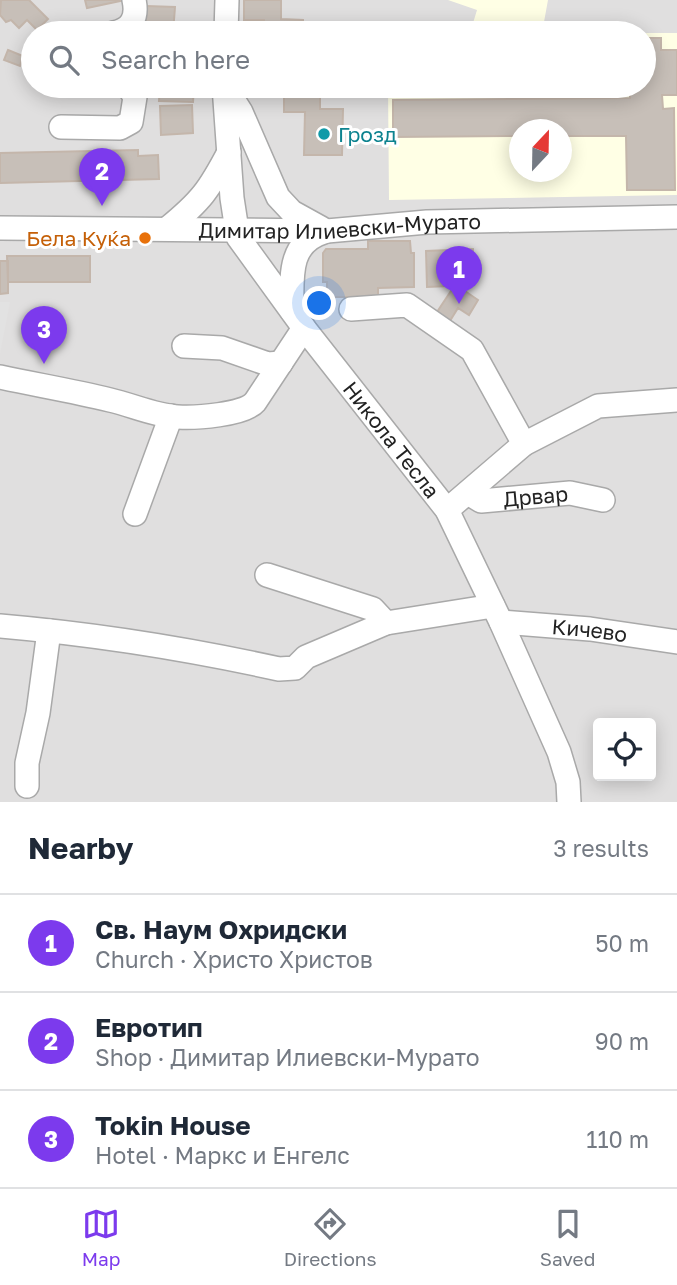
<!DOCTYPE html>
<html lang="en">
<head>
<meta charset="utf-8">
<style>
	:root { --surface:#fff; --page:#f2f2f3; --text:#1f2937; --muted:#747a83; --line:#e0e1e3; --accent:#7c3aed }
	body { margin:0; font-family:"Golos Text",sans-serif; background:var(--page); color:var(--text) }
	.controls { position:absolute; right:21px; bottom:21px; display:grid; overflow:hidden; border-radius:7px; box-shadow:0 4px 18px #0003 }
	.controls button { width:63px; height:63px; display:grid; place-items:center; padding:0; border:0; border-bottom:2px solid var(--line); background:var(--surface); color:var(--text); font:35px sans-serif }
	.compass { position:absolute; left:509px; top:119px; width:63px; height:63px; border-radius:50%; background:var(--surface); box-shadow:0 4px 18px #0003; rotate:22deg }
	.you { position:absolute; left:320px; top:304px; width:24px; height:24px; margin:-18px; border:5px solid #fff; border-radius:50%; background:#1a73e8; box-shadow:0 0 0 10px #1a73e833 }
	.badge { display:grid; place-items:center; width:46px; height:46px; border-radius:50%; background:var(--accent); color:#fff; font-size:23px; font-weight:700 }
	.pin { position:absolute; translate:-50% -58px; filter:drop-shadow(0 2px 4px #0008) }
	.pin::after { content:''; position:absolute; top:37px; width:24px; height:21px; background:inherit; clip-path:polygon(0 0,100% 0,50% 100%) }
	.list { margin:0; padding:0; list-style:none }
	h2 { display:flex; justify-content:space-between; align-items:center; height:91px; margin:0; padding:0 28px; font-size:30px }
	h2 small { font-size:23px; font-weight:400; color:var(--muted) }
	.list li { display:grid; grid-template-columns:46px 1fr auto; gap:21px; align-items:center; box-sizing:border-box; height:98px; padding:0 28px; border-top:2px solid var(--line) }
	.list b { display:block; font-size:26px; white-space:nowrap }
	.list p { margin:0; font-size:23px; white-space:nowrap; color:var(--muted) }
	.list em { font-size:23px; font-style:normal; color:var(--muted) }
	.icon { flex:none; width:38px; height:38px; fill:none; stroke:currentColor; stroke-width:2; stroke-linecap:round; stroke-linejoin:round }
	.map { position:relative; flex:none; width:677px; height:802px; overflow:hidden }
	.search { position:absolute; background:var(--surface); box-shadow:0 4px 18px #0003; left:21px; right:21px; top:21px; height:77px; display:flex; align-items:center; gap:18px; box-sizing:border-box; padding:0 24px; border-radius:38px; color:var(--muted); font-size:26px }
	.sheet { height:385px; background:var(--surface) }
	nav { display:flex; justify-content:space-around; align-items:center; box-sizing:border-box; height:98px; border-top:2px solid var(--line); background:var(--surface); font-size:19px; color:var(--muted) }
	nav a { display:grid; justify-items:center; gap:4px }
	nav .on { color:var(--accent) }
	.map>svg:first-child { display:block }
	.residential { fill:#e0dfdf; fill-rule:evenodd }
	.education { fill:#ffffe5; fill-rule:evenodd }
	.parking { fill:#e2e2e2 }
	.building { fill:#c7bfb8; stroke:#c4b6ab; stroke-width:2 }
	.lines { fill:none; stroke-linecap:round; stroke-linejoin:round }
	.minor-casing { stroke:#a9a9a9; stroke-width:26 }
	.minor { stroke:#fff; stroke-width:23 }
	.culture-dot { fill:#0f9aa8; stroke:#fff; stroke-width:2.5 }
	.food-dot { fill:#e8710a; stroke:#fff; stroke-width:2.5 }
	.labels { text-anchor:middle; dominant-baseline:central; stroke-width:6; stroke-linejoin:round; paint-order:stroke }
	.culture-label { font-size:21px; fill:#0d838f; stroke:#fff; text-anchor:start }
	.street-label { font-size:21px; fill:#222; stroke:#fff }
	.food-label { font-size:21px; fill:#c56008; stroke:#fff; text-anchor:end }
</style>
</head>
<body>
<div class="map">
<svg width="677" height="802" viewBox="0 0 677 802">
	<rect width="100%" height="100%" fill="#f2efe9"/>
	<path class="residential" d="M 0,0 L 677,0 L 677,802 L 0,802 ZM 33,33 L 644,33 L 644,86 L 33,86 ZM 520,130 L 562,130 L 562,172 L 520,172 ZM 598,723 L 651,723 L 651,776 L 598,776 Z"/>
	<path class="education" d="M 448,0 L 548,0 L 542,33 L 470,33 L 477,10 Z
		M 644,33 L 677,33 L 677,195 L 389,200 L 388,86 L 644,86 ZM 520,130 L 562,130 L 562,172 L 520,172 Z"/>
	<path class="parking" d="M 0,302 L 10,302 L 0,353 Z"/>
	<path class="building" d="M 1,0 L 29,0 L 48,19 L 37,30 L 27,20 L 19,28 L 11,20 L 6,22 L 0,15 Z
		M 85,0 L 125,0 L 87,8 Z
		M 244,0 L 281,0 L 281,19 L 303,20 L 303,33 L 264,33 L 264,20 L 244,20 Z
		M 146,6 L 175,7 L 173,33 L 145,33 Z
		M 644,38 L 661,38 L 661,50 L 677,50 L 677,95 L 662,95 L 663,109 L 674,108 L 675,190 L 627,190 L 626,136 L 562,136 L 562,130 L 520,130 L 520,136 L 393,137 L 393,100 L 630,98 L 630,86 L 644,86 Z
		M 8,50 L 23,56 L 20,66 L 4,60 Z
		M 160,86 L 194,86 L 193,102 L 159,101 Z
		M 284,86 L 320,86 L 320,109 L 343,109 L 342,155 L 304,155 L 305,112 L 284,112 Z
		M 192,105 L 193,133 L 161,135 L 160,106 Z
		M 138,150 L 138,156 L 158,155 L 159,179 L 0,183 L 0,153 Z
		M 368,241 L 410,241 L 411,253 L 414,253 L 414,287 L 378,288 L 378,301 L 361,301 L 361,297 L 327,297 L 327,282 L 323,282 L 323,253 L 326,249 L 368,249 Z
		M 473,249 L 474,285 L 427,287 L 426,251 Z
		M 7,256 L 90,256 L 90,282 L 8,282 Z
		M 0,261 L 8,261 L 8,293 L 0,294 Z
		M 462,289 L 478,300 L 469,315 L 458,308 L 448,324 L 435,315 L 451,291 Z"/>
	<g class="lines">
		<g class="minor-casing">
			<g id="minor">
				<path d="M 113,33 C 131,30 138,18 134,0"/>
				<path d="M 226,33 L 227,0"/>
				<path id="s1" d="M 224,86 L 232,198 L 238,237 L 304,328 L 447,510 L 501,622 L 559,752 L 568,782 L 569,802"/>
				<path d="M 227,90 L 241,112 L 278,197 L 292,212 L 321,228"/>
				<path d="M 61,127 L 120,128 L 131,122 L 135,97 L 128,86"/>
				<path id="s2" d="M 0,228 L 327,231 L 427,222 L 677,217"/>
				<path d="M 168,228 C 201,201 209,190 229,152"/>
				<path d="M 351,309 L 407,305 L 472,350 L 524,444"/>
				<path d="M 292,311 C 292,279 287,243 324,232"/>
				<path d="M 184,346 L 222,348 L 268,364 L 281,363"/>
				<path d="M 0,377 C 37,385 74,391 110,400 C 132,405 156,416 178,417 C 195,418 244,415 255,402 L 304,328"/>
				<path id="s3" d="M 468,493 L 481,501 L 570,493 L 603,500"/>
				<path d="M 447,510 L 524,444 L 598,406 L 677,400"/>
				<path d="M 135,514 L 171,416"/>
				<path d="M 267,575 L 373,609 L 386,623"/>
				<path id="s4" d="M 501,622 L 590,629 L 677,642"/>
				<path d="M 0,626 C 93,634 188,649 279,669 L 295,668 L 306,657 L 386,623 L 493,606"/>
				<path d="M 27,786 L 27,763 L 38,713 L 49,631"/>
			</g>
		</g>
		<use href="#minor" class="minor"/>
	</g>
	<circle class="culture-dot" cx="324" cy="134" r="7"/>
	<circle class="food-dot" cx="145" cy="238" r="7"/>
	<g class="labels">
		<g class="culture-label">
			<text x="338" y="134">Грозд</text>
		</g>
		<g class="street-label">
			<text stroke="none"><textPath href="#s2" startOffset="340">Димитар Илиевски-Мурато</textPath></text>
			<text stroke="none"><textPath href="#s1" startOffset="406">Никола Тесла</textPath></text>
			<text stroke="none"><textPath href="#s3" startOffset="70">Дрвар</textPath></text>
			<text stroke="none"><textPath href="#s4" startOffset="89">Кичево</textPath></text>
		</g>
		<g class="food-label">
			<text x="131" y="238">Бела Куќа</text>
		</g>
	</g>
</svg>
<div class="controls">
<button><svg class="icon" aria-label="locate" viewBox="0 0 24 24"><circle cx="12" cy="12" r="6"/><path d="M12 2v4M12 18v4M2 12h4M18 12h4"/></svg></button>
</div>
<svg class="compass" viewBox="-18 -18 36 36"><path d="M0-13l5 13h-10z" fill="#e53935"/><path d="M0 13l5-13h-10z" fill="#747a83"/></svg>
<div class="you"></div>
<div class="pin badge" style="left:459px;top:304px">1</div>
<div class="pin badge" style="left:102px;top:206px">2</div>
<div class="pin badge" style="left:44px;top:364px">3</div>
<div class="search"><svg class="icon" aria-label="search" viewBox="0 0 24 24"><circle cx="10" cy="10" r="6"/><path d="M15 15l6 6"/></svg>Search here</div>
</div>
<section class="sheet">
<h2>Nearby<small>3 results</small></h2>
<ul class="list">
<li><span class="badge">1</span><div><b>Св. Наум Охридски</b><p>Church · Христо Христов</p></div><em>50 m</em></li>
<li><span class="badge">2</span><div><b>Евротип</b><p>Shop · Димитар Илиевски-Мурато</p></div><em>90 m</em></li>
<li><span class="badge">3</span><div><b>Tokin House</b><p>Hotel · Маркс и Енгелс</p></div><em>110 m</em></li>
</ul>
</section>
<nav>
<a class="on"><svg class="icon" aria-label="map" viewBox="0 0 24 24"><path d="M3 6l6-2 6 2 6-2v14l-6 2-6-2-6 2zM9 4v14M15 6v14"/></svg>Map</a>
<a><svg class="icon" aria-label="directions" viewBox="0 0 24 24"><path d="M12 3l9 9-9 9-9-9zM9 14v-3h6M13 9l2 2-2 2"/></svg>Directions</a>
<a><svg class="icon" aria-label="saved" viewBox="0 0 24 24"><path d="M7 4h10v16l-5-4-5 4z"/></svg>Saved</a>
</nav>
</body>
</html>
